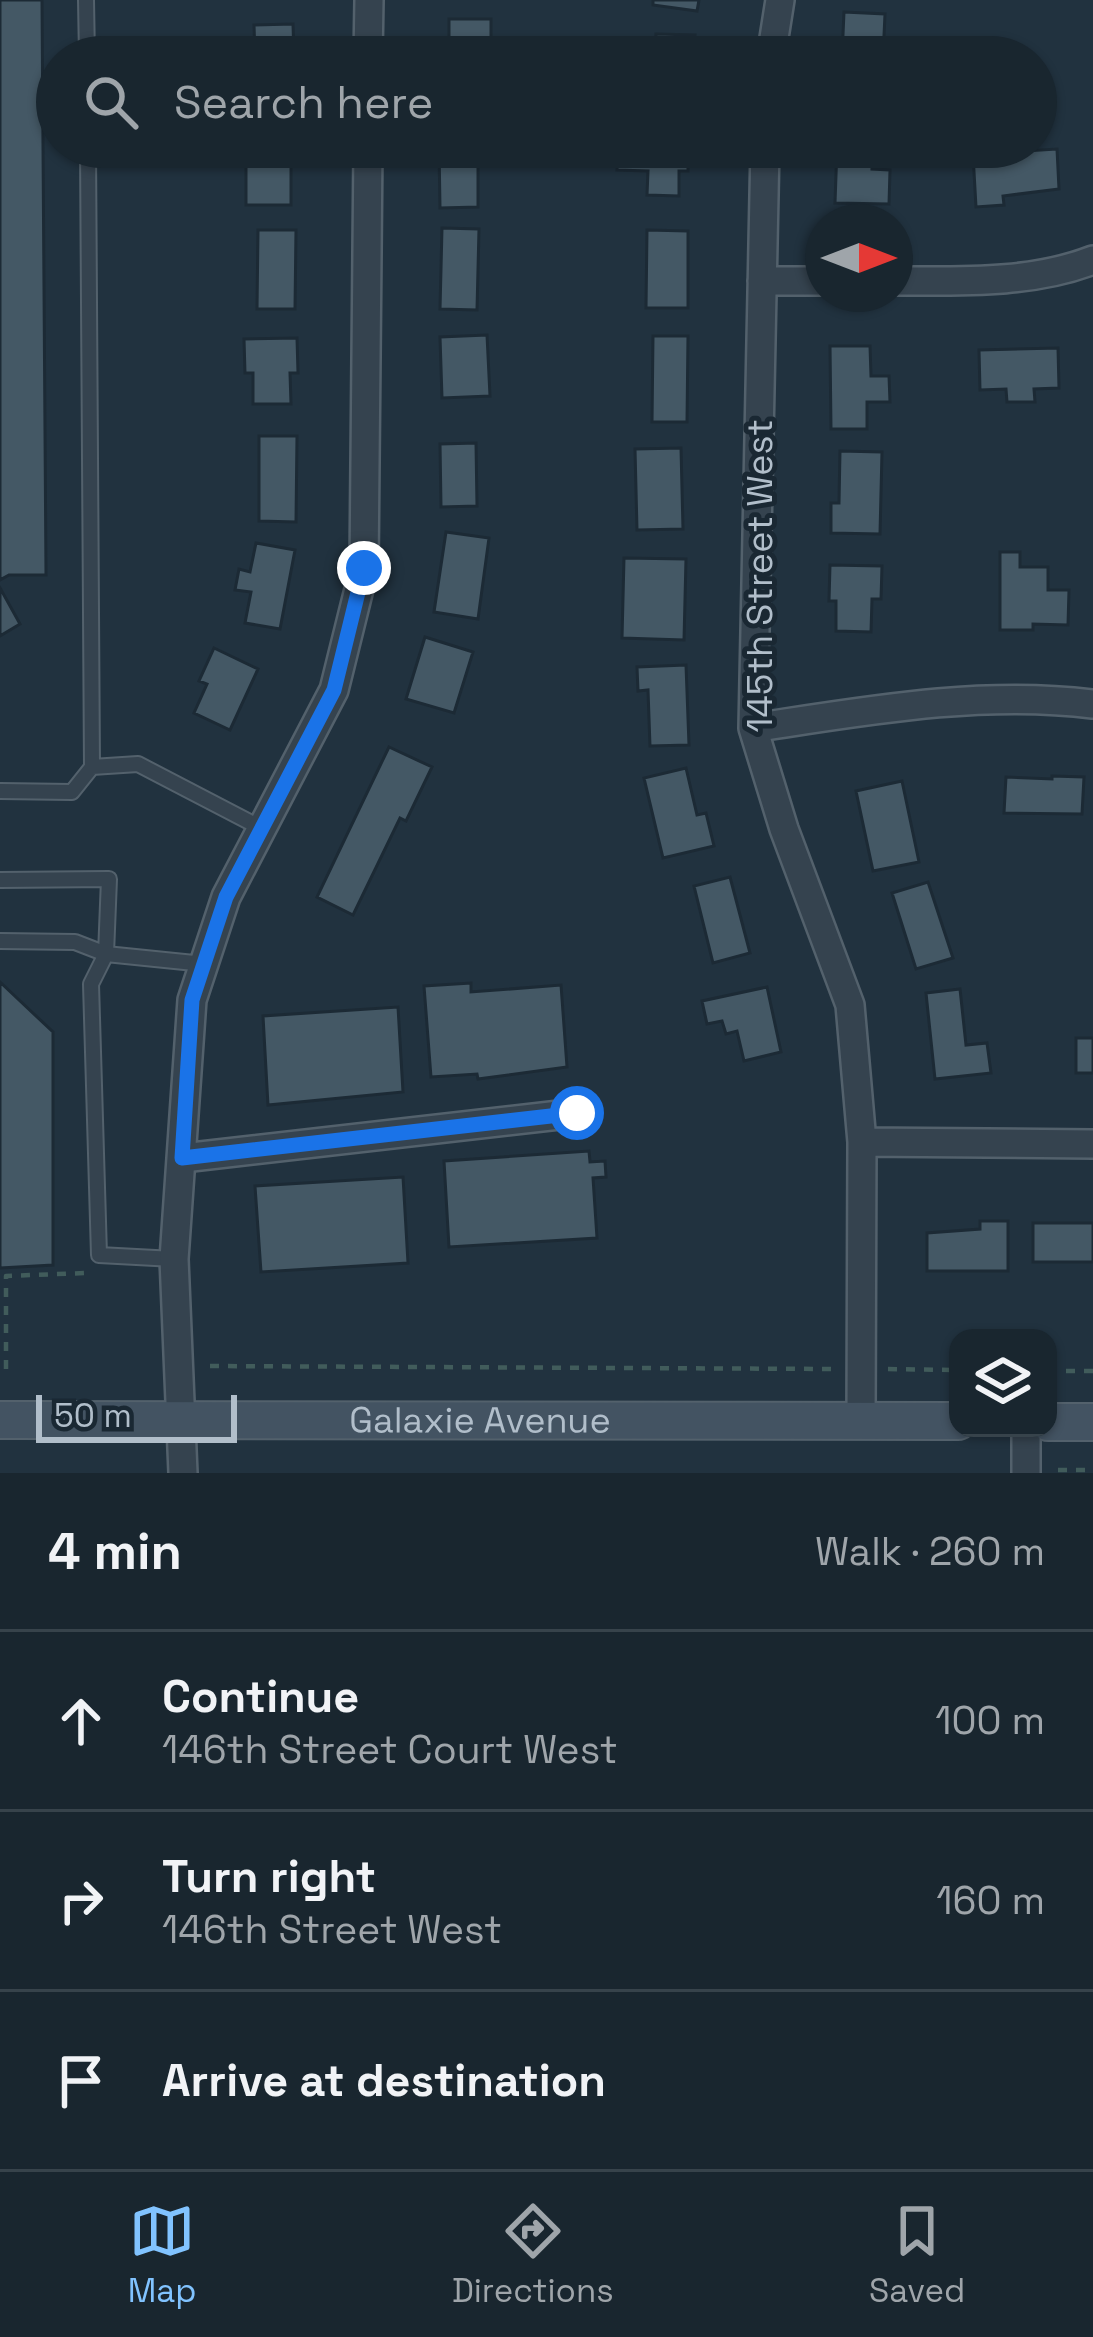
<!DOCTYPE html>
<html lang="en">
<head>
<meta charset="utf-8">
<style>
	:root { --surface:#19262f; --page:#222e37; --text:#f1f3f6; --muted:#9fa5aa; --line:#37434b; --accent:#81c3ff }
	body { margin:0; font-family:"Space Grotesk",sans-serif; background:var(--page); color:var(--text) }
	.controls { position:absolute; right:36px; bottom:36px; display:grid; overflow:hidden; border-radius:24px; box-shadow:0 3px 9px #0004 }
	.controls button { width:108px; height:108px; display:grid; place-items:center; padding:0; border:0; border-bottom:3px solid var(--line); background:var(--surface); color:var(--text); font:60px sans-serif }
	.compass { position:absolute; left:805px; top:204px; width:108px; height:108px; border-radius:50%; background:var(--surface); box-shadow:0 3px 9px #0004; rotate:90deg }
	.scale { position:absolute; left:36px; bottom:30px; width:201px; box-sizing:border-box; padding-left:12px; border:6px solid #b1beca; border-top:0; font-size:33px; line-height:42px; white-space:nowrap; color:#b1beca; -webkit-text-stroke:9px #1a2833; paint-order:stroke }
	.stop { position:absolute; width:36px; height:36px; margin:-27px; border:9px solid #1a73e8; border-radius:50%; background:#fff }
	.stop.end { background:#1a73e8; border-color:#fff; box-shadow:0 3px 12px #0008 }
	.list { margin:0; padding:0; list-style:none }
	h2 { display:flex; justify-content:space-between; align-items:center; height:156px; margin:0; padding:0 48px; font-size:51px }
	h2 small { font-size:39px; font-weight:400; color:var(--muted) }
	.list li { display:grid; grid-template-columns:78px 1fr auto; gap:36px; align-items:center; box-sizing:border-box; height:180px; padding:0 48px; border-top:3px solid var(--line) }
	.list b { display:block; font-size:45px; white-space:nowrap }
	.list p { margin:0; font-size:39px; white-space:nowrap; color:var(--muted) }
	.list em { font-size:39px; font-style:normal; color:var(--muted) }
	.icon { flex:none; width:66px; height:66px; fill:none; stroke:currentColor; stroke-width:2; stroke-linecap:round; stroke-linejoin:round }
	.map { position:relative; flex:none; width:1093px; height:1473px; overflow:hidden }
	.search { position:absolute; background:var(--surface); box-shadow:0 3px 9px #0004; left:36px; right:36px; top:36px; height:132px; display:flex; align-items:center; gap:30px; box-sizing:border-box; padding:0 42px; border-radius:66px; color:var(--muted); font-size:45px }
	.sheet { height:696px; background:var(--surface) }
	nav { display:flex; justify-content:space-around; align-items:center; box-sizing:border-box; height:168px; border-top:3px solid var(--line); background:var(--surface); font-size:33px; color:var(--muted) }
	nav a { display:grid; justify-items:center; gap:6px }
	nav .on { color:var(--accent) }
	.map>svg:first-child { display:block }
	.building { fill:#445865; stroke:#1c2a35; stroke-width:3 }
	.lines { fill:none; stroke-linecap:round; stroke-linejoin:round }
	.lane-casing { stroke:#53616c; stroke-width:18 }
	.street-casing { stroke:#53616c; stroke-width:32 }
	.secondary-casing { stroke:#53616c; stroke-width:40 }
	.path { stroke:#415c5b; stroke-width:4.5; stroke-dasharray:9 9; stroke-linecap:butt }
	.lane { stroke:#35434f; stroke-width:14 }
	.street { stroke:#35434f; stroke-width:27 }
	.secondary { stroke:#435362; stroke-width:36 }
	.route { stroke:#1a73e8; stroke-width:15 }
	.labels { text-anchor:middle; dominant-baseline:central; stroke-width:10; stroke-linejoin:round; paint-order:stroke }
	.street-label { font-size:36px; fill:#b1beca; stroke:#1a2833 }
</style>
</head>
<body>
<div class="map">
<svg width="1093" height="1473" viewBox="0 0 1093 1473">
	<rect width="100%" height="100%" fill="#21323f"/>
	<path class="building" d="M 0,0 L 42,0 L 46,575 L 9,575 L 0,580 Z
		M 653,0 L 699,0 L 697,11 L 653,5 Z
		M 844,12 L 885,14 L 883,57 L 842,57 Z
		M 449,19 L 491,19 L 491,49 L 497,49 L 497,57 L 449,57 Z
		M 293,24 L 294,57 L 255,57 L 254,25 Z
		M 656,34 L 695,35 L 694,57 L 655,57 Z
		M 246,147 L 291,147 L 291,205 L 246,205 Z
		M 439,147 L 478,147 L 478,207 L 440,208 Z
		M 618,147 L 688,147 L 688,171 L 679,171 L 679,196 L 647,195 L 648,171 L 617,170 Z
		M 837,147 L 873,147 L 872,169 L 890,170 L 889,204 L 835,203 Z
		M 1057,149 L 1059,189 L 1003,196 L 1004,205 L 976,207 L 973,154 Z
		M 442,228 L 479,229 L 477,310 L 440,309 Z
		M 258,230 L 296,230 L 295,309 L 257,309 Z
		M 647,230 L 688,231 L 688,308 L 646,308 Z
		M 487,335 L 490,396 L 442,398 L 440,337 Z
		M 653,336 L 688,336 L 687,422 L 652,422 Z
		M 297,338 L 298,373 L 290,373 L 291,404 L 253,404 L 253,373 L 245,373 L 244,339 Z
		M 830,346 L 870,346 L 871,376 L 889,376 L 890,402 L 867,402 L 867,429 L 831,429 Z
		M 1058,348 L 1059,388 L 1034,389 L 1035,402 L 1007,402 L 1006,389 L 980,390 L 979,350 Z
		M 259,436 L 297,436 L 296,522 L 259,521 Z
		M 476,443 L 477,506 L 441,507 L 440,444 Z
		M 681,448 L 683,529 L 637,530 L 635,449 Z
		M 840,451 L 882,452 L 880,534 L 831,533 L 831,503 L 839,503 Z
		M 446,532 L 489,538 L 478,619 L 434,612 Z
		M 256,543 L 295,550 L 280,629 L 245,623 L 251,592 L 235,590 L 239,569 L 250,572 Z
		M 1000,552 L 1020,552 L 1020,567 L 1048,567 L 1048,590 L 1069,590 L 1068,625 L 1033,624 L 1033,630 L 1000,630 Z
		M 624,558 L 686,559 L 684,640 L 622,638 Z
		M 830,565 L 882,566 L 881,599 L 872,599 L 871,632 L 836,631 L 836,601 L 829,601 Z
		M 0,588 L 20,624 L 0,636 Z
		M 425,637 L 473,652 L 454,713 L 406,699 Z
		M 214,648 L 258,669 L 230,730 L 194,713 L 207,684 L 199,681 Z
		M 686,665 L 689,745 L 650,746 L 648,690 L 638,691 L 637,667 Z
		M 389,747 L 432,767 L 406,821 L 400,818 L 353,915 L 317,897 Z
		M 686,768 L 697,815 L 706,813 L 714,846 L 663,858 L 644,778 Z
		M 1052,776 L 1084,777 L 1082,814 L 1004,813 L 1006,777 L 1052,779 Z
		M 902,781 L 919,862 L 873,871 L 856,791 Z
		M 730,877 L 750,953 L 713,963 L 694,886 Z
		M 928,882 L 953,958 L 916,969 L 892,893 Z
		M 0,982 L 53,1032 L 53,1265 L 0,1268 Z
		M 471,983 L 471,992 L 561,985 L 567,1067 L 478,1079 L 477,1074 L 431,1077 L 424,986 Z
		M 767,987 L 781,1052 L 744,1061 L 737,1031 L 726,1034 L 722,1021 L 707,1024 L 702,1001 Z
		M 960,989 L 966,1045 L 987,1043 L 991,1073 L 935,1079 L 926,993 Z
		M 398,1007 L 403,1092 L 268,1105 L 263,1016 Z
		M 1076,1038 L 1093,1038 L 1093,1073 L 1076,1073 Z
		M 589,1151 L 590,1162 L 605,1161 L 606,1177 L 593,1178 L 597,1238 L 449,1247 L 444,1161 Z
		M 403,1177 L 408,1263 L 261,1272 L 255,1186 Z
		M 980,1221 L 1008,1221 L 1008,1271 L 927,1271 L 927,1233 L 980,1229 Z
		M 1033,1223 L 1093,1223 L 1093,1262 L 1033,1262 Z"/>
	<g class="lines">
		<g class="lane-casing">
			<path id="lane" d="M 86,0 L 87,57
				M 88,147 L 92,767 L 138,764 L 261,828
				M 0,791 L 72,792 L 92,767
				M 0,880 L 109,879 L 106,954 L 75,942 L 0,941
				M 174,1259 L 99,1255 L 91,984 L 106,954 L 204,964"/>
		</g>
		<g class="street-casing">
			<path id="street" d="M 368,57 L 369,0
				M 771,57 L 780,0
				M 765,147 L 753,728 L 784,829 L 850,1005 L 862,1142 L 861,1421
				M 762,281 L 823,281
				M 895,281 C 960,281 1032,284 1093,260
				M 753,728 C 865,711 980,690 1093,704
				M 862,1142 L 1093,1144
				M 183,1158 L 577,1113
				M 1026,1428 L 1026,1473
				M 183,1473 L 174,1259 L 192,1000 L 226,897 L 334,690 L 364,569 L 368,147"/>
		</g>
		<g class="secondary-casing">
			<g id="secondary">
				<path id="s1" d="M 0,1420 L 958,1421"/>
				<path d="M 1048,1422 L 1093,1422"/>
			</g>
		</g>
		<path class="path" d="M 210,1366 L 835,1369
			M 6,1369 L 6,1276 L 85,1273
			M 888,1369 L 958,1370
			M 1048,1371 L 1093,1371
			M 1058,1470 L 1093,1470"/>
		<use href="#lane" class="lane"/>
		<use href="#street" class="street"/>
		<use href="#secondary" class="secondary"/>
	</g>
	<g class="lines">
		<path class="route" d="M 364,568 L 334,690 L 226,897 L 192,1000 L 182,1158 L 577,1113"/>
	</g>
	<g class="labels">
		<g class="street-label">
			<text transform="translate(760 576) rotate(-90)">145th Street West</text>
			<text stroke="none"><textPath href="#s1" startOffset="480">Galaxie Avenue</textPath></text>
		</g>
	</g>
</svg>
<div class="controls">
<button><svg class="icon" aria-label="layers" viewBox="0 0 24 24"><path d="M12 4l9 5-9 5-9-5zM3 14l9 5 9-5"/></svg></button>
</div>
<svg class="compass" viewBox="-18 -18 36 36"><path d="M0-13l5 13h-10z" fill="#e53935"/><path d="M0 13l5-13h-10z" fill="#9fa5aa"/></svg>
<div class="scale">50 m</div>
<div class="stop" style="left:577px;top:1113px"></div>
<div class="stop end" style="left:364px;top:568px"></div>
<div class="search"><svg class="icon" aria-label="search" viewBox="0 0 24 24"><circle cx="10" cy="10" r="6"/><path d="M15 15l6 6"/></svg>Search here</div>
</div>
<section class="sheet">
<h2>4 min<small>Walk · 260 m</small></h2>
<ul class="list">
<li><svg class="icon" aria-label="ahead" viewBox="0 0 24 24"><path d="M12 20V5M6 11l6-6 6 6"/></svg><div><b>Continue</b><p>146th Street Court West</p></div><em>100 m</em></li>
<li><svg class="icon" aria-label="right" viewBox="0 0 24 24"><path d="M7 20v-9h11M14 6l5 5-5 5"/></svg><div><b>Turn right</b><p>146th Street West</p></div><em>160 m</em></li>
<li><svg class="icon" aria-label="arrive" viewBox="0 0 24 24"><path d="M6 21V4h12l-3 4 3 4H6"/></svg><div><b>Arrive at destination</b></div></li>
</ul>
</section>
<nav>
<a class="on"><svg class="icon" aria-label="map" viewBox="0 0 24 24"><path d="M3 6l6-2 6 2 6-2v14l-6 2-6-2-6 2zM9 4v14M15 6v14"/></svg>Map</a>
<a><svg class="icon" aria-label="directions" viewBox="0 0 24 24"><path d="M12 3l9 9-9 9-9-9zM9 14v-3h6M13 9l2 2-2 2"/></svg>Directions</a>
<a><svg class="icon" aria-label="saved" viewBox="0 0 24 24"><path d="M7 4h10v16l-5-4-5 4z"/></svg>Saved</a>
</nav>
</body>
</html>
